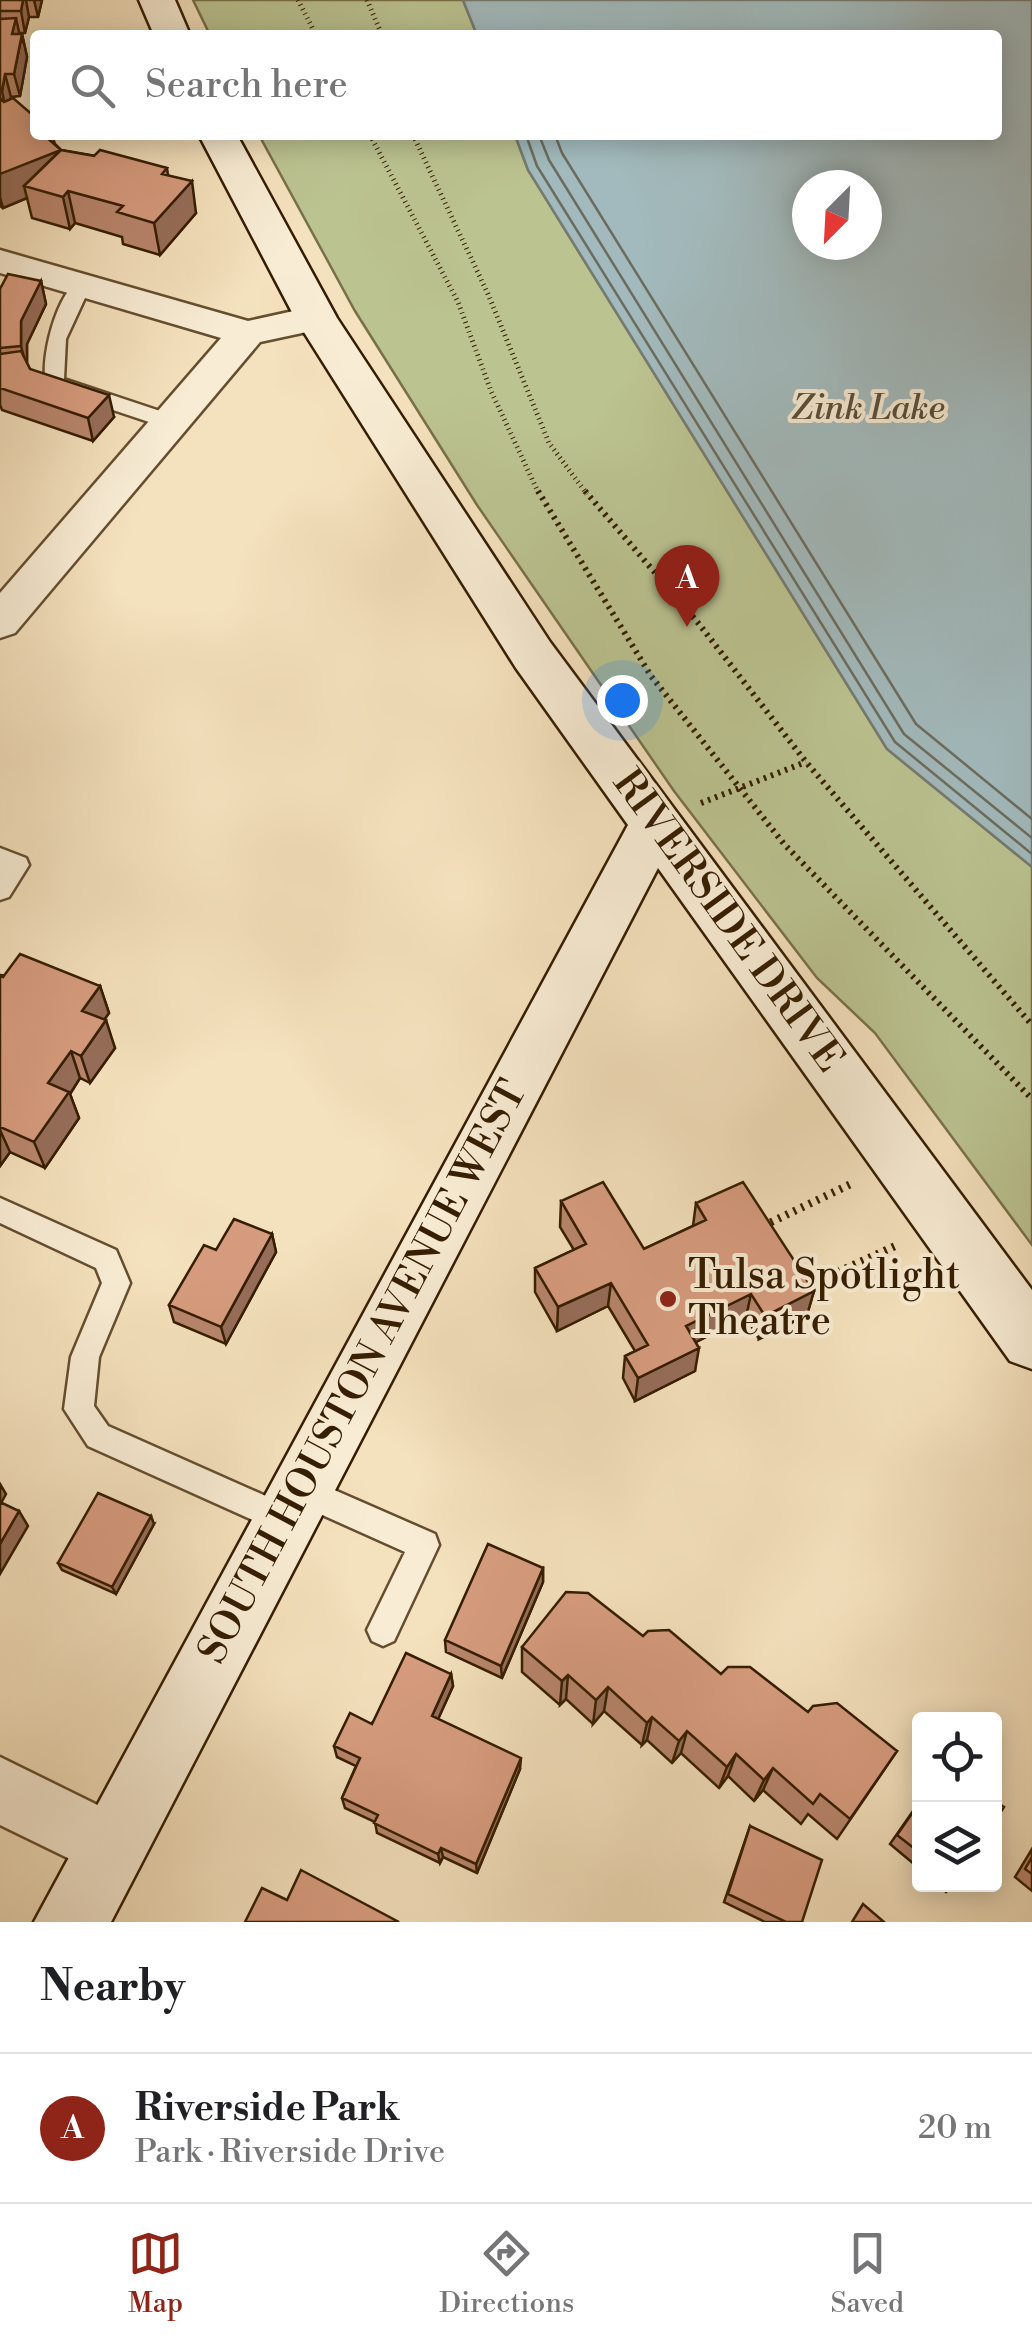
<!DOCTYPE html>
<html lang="en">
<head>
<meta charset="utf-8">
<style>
	:root { --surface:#fff; --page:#f6f6f6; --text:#202124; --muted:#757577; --line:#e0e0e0; --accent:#8f2418 }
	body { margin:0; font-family:"Libre Bodoni",serif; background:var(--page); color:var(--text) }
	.controls { position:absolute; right:30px; bottom:30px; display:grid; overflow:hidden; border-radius:10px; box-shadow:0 5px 25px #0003 }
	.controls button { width:90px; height:90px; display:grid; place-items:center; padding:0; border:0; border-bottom:2px solid var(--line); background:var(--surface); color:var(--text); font:50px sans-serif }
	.compass { position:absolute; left:792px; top:170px; width:90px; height:90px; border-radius:50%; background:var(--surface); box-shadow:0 5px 25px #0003; rotate:204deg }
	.you { position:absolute; left:622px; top:700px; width:35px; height:35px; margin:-25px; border:8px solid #fff; border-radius:50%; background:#1a73e8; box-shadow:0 0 0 15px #1a73e833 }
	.badge { display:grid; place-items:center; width:65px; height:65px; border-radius:50%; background:var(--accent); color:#fff; font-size:32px; font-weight:700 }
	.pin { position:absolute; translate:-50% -82px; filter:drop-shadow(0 2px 5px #0008) }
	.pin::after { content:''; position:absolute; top:52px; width:35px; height:30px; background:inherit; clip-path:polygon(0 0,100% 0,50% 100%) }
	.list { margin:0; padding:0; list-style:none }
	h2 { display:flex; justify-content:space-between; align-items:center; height:130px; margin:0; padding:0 40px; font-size:42px }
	h2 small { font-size:32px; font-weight:400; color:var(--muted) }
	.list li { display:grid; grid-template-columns:65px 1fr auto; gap:30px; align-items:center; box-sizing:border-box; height:150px; padding:0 40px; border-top:2px solid var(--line) }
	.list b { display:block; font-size:38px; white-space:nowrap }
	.list p { margin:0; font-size:32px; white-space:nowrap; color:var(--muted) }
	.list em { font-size:32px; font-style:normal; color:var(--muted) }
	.icon { flex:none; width:55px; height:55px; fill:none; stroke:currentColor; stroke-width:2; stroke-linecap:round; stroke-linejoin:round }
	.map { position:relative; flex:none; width:1032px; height:1922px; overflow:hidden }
	.search { position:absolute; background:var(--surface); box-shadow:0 5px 25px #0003; left:30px; right:30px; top:30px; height:110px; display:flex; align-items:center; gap:25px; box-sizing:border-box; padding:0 35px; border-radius:10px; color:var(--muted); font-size:38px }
	.sheet { height:280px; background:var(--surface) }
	nav { display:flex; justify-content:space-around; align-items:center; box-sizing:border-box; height:140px; border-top:2px solid var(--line); background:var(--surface); font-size:28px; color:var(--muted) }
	nav a { display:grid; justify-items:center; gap:5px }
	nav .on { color:var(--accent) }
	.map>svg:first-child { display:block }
	.green { fill:#bbc391; stroke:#787048; stroke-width:2.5 }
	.water { fill:#a2babd; stroke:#767b71; stroke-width:2.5; fill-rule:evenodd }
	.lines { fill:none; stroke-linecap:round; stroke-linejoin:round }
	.shore { stroke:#6c6c5e; stroke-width:2.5 }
	.lane-casing { stroke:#654e2f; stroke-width:5 }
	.street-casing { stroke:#654e2f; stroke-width:5 }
	.secondary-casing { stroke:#351d00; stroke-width:5 }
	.path-far2 { stroke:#351d00; stroke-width:5; stroke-dasharray:1 4; stroke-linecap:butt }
	.path-far1 { stroke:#351d00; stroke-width:6; stroke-dasharray:2.5 5; stroke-linecap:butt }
	.path { stroke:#351d00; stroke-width:8; stroke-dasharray:2.5 6; stroke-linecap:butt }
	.lane { fill:#f8ecd4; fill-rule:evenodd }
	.street { fill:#f8ecd4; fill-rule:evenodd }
	.secondary { fill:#f8ecd4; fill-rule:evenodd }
	.wall { fill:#b9866d; stroke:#351d00; stroke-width:2.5 }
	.shaded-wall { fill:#966d59; stroke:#351d00; stroke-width:2.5 }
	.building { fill:#d79c7f; stroke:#351d00; stroke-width:2.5 }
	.poi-dot { fill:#8f2418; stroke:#f8ecd4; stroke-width:4 }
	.labels { text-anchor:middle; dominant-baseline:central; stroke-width:8; stroke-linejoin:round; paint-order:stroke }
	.far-water-label { font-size:35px; font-style:italic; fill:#564c39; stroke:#f8ecd4 }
	.street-label { font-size:40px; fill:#351d00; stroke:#f8ecd4 }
	.poi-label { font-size:40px; fill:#351d00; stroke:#f8ecd4; text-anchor:start }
</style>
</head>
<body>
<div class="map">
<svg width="1032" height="1922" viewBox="0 0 1032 1922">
	<rect width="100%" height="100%" fill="#f4e1bd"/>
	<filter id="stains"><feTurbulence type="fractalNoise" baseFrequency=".002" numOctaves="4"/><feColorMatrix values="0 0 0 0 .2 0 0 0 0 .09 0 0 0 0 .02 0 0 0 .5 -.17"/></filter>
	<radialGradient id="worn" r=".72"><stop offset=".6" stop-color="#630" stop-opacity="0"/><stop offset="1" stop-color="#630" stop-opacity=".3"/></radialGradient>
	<path class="green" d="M 193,0 L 463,0 L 477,35 L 210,35 Z
		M 259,135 L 515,135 L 528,170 L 887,749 L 1032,867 L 1032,1245 L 875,1033 L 817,978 L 674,791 L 477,505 L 355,311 Z"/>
	<path class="water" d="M 463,0 L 1032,0 L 1032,867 L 887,749 L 528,170 L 515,135 L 997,135 L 997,35 L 477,35 ZM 807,185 L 867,185 L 867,245 L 807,245 Z"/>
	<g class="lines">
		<path class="shore" d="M 526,135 L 537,166 L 895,742 L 1032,854
			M 539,135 L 549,160 L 904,734 L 1032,838
			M 555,135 L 562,153 L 916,724 L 1032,819"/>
		<g class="lane-casing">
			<path id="lane" d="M 82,279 L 91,285 L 66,339 L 64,379 L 178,417 L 178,427 L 164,427 L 47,388 C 38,364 57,288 82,279 Z
				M 0,848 L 26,858 L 29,865 L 9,897 L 0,900 Z
				M 0,1198 L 116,1250 L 130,1283 L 99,1357 L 94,1406 L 108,1426 L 295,1509 L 299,1519 L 295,1529 L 284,1534 L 88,1446 L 64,1409 L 71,1357 L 102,1283 L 96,1268 L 0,1223 Z
				M 300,1475 L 435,1534 L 439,1545 L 394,1641 L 383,1646 L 372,1641 L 367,1630 L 405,1552 L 289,1500 L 285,1490 L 289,1480 Z"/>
		</g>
		<g class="street-casing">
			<path id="street" d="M 0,250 L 248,321 L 316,306 L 330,309 L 335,318 L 330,327 L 260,342 L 15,633 L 0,638 L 0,593 L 221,338 L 0,273 Z
				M 0,1757 L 134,1823 L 144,1846 L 134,1869 L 111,1879 L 0,1825 Z"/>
		</g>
		<g class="secondary-casing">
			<path id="secondary" d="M 139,0 L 175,0 L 190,35 L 154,35 Z
				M 199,135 L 237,135 L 337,318 L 550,642 L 1032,1290 L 1032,1369 L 1010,1361 L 658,868 L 111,1922 L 34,1922 L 628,825 L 516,668 L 295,318 Z"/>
		</g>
		<path class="path-far2" d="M 298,0 L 316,35
			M 367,0 L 382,35
			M 370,135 L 458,302 L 491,391 L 539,494
			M 413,135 L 488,294 L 549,443 L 587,494"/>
		<path class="path-far1" d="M 538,491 L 651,676 L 784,844 L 1032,1099
			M 585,491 L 699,624 L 806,762 L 1032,1025
			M 701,803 L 806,762"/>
		<path class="path" d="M 763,1226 L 855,1182
			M 807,1286 L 895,1246"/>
		<use href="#lane" class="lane"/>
		<use href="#street" class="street"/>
		<use href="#secondary" class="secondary"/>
	</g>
	<path class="wall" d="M 0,0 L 42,0 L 38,17 L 29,17 L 25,33 L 19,33 L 22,34 L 27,57 L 20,96 L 11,97 L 10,99 L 61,150 L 167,168 L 168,175 L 196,213 L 160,255 L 123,244 L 122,237 L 75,223 L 70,229 L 32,218 L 27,198 L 3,208 L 0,206 Z
		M 41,281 L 46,304 L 27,344 L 27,363 L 30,369 L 114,417 L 93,441 L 2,410 L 0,405 L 0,289 Z
		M 0,975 L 100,986 L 109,1013 L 104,1020 L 115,1048 L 90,1083 L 80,1078 L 70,1094 L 79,1118 L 45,1168 L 10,1152 L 0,1166 Z
		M 561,1201 L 644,1249 L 693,1226 L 696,1203 L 814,1291 L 807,1315 L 759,1339 L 746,1317 L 696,1342 L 695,1371 L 635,1401 L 623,1378 L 625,1356 L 635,1351 L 608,1306 L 557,1331 L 535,1292 L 535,1268 L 574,1250 L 560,1227 Z
		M 272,1234 L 276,1252 L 226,1344 L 174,1322 L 169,1305 L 216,1250 Z
		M 154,1524 L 116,1594 L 62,1570 L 58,1563 Z
		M 543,1568 L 543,1582 L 502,1678 L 446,1652 L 445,1640 Z
		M 643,1636 L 721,1674 L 897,1751 L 837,1839 L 808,1814 L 801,1824 L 763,1790 L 754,1801 L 728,1776 L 719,1788 L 681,1753 L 672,1763 L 647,1740 L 642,1745 L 604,1711 L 593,1724 L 566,1699 L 560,1705 L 522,1672 L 522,1647 Z
		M 451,1674 L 453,1686 L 438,1719 L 520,1769 L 477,1873 L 443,1857 L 440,1863 L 377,1833 L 375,1822 L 345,1808 L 342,1798 L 356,1766 L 337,1757 L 334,1746 Z
		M 920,1801 L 920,1869 L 890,1844 Z
		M 750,1826 L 802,1922 L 765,1922 L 724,1902 Z
		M 1032,1849 L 1032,1891 L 1015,1877 Z
		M 938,1884 L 954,1884 L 946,1892 Z"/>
	<path class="shaded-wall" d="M 23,0 L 26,0 L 29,17 L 25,33 L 21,11 Z
		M 34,0 L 42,0 L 38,17 Z
		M 16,18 L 21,41 L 12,34 Z
		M 22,34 L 27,57 L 20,96 L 14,74 Z
		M 5,74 L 11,97 L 7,114 L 2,91 Z
		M 44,135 L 53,135 L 56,152 L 61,150 L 24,186 L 27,198 L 3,208 L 0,197 L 0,174 Z
		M 192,181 L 196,213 L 160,255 L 154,223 Z
		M 68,191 L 75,223 L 70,229 L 63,197 Z
		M 41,281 L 46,304 L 27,344 L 27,369 L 21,346 L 21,321 Z
		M 109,395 L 114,417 L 93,441 L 88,418 Z
		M 100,986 L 109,1013 L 91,1038 L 82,1011 Z
		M 106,1020 L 115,1048 L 90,1083 L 81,1056 Z
		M 71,1051 L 80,1078 L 70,1094 L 79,1118 L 45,1168 L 34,1142 L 48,1083 Z
		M 0,1130 L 10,1152 L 0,1166 Z
		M 272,1234 L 276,1252 L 226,1344 L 221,1327 Z
		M 611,1283 L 608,1306 L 557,1331 L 558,1307 Z
		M 814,1291 L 807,1315 L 759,1339 L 765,1316 Z
		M 751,1294 L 746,1317 L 682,1349 L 686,1326 Z
		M 699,1348 L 695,1371 L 635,1401 L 638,1378 Z
		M 0,1484 L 6,1494 L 0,1505 Z
		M 19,1511 L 28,1526 L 0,1574 L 0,1544 Z
		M 151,1516 L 154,1524 L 116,1594 L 112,1587 Z
		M 543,1568 L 543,1582 L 502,1678 L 501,1666 Z
		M 451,1674 L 453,1686 L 434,1728 L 432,1716 Z
		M 568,1675 L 566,1699 L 560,1705 L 562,1681 Z
		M 608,1687 L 604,1711 L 593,1724 L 596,1700 Z
		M 652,1717 L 647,1740 L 642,1745 L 647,1723 Z
		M 687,1731 L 681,1753 L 672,1763 L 679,1741 Z
		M 736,1754 L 728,1776 L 719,1788 L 727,1767 Z
		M 521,1758 L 520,1769 L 477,1873 L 476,1864 Z
		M 773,1768 L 763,1790 L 754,1801 L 764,1780 Z
		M 441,1848 L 443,1857 L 440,1863 L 438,1854 Z"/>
	<path class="building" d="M 0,0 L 23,0 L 21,11 L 0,11 Z
		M 16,18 L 12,34 L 22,34 L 14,74 L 5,74 L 2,91 L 0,91 L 0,19 Z
		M 0,98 L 4,102 L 13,98 L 35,117 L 35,135 L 44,135 L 61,150 L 94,156 L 100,150 L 167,168 L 162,174 L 192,181 L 154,223 L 117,212 L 123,206 L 68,191 L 63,197 L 24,186 L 61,150 L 0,174 Z
		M 8,274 L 41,281 L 21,321 L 21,346 L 0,348 L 0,289 Z
		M 21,351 L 30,369 L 109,395 L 88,418 L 0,388 L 0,354 Z
		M 20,954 L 100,986 L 82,1011 L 106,1020 L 81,1056 L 71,1051 L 48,1083 L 69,1092 L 34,1142 L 0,1127 L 0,975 L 3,977 Z
		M 603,1182 L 644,1249 L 706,1220 L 696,1203 L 743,1182 L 814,1291 L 765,1316 L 751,1294 L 686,1326 L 699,1348 L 638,1378 L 625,1356 L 648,1345 L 611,1283 L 558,1307 L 535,1268 L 586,1244 L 561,1201 Z
		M 234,1219 L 272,1234 L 221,1327 L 169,1305 L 204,1245 L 216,1250 Z
		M 98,1493 L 151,1516 L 112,1587 L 58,1563 Z
		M 0,1502 L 19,1511 L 0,1544 Z
		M 488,1544 L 543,1568 L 501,1666 L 445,1640 Z
		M 566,1592 L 588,1593 L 643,1636 L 648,1631 L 669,1630 L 721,1674 L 728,1667 L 750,1667 L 808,1712 L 813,1706 L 837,1703 L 897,1751 L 850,1819 L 820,1794 L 813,1804 L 773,1768 L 764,1780 L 736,1754 L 727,1767 L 687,1731 L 679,1741 L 652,1717 L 647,1723 L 608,1687 L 596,1700 L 568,1675 L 562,1681 L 522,1647 Z
		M 406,1653 L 451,1674 L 432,1716 L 521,1758 L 476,1864 L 441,1848 L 438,1854 L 374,1823 L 378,1815 L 342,1798 L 360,1758 L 334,1746 L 350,1713 L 372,1724 Z
		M 994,1800 L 1004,1807 L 994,1822 Z
		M 920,1802 L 920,1853 L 897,1835 Z
		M 750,1826 L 822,1860 L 802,1922 L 786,1922 L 728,1894 Z
		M 1032,1857 L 1032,1874 L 1025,1869 Z
		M 301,1870 L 399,1922 L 245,1922 L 262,1888 L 287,1900 Z
		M 863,1904 L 884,1922 L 852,1922 Z"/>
	<circle class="poi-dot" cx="668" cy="1299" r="10"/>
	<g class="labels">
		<g class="far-water-label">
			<text x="868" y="408">Zink Lake</text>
		</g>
		<g class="street-label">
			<text transform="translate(728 921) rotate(54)">RIVERSIDE DRIVE</text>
			<text transform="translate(363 1372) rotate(-62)">SOUTH HOUSTON AVENUE WEST</text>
		</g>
		<g class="poi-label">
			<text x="688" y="1276">Tulsa Spotlight<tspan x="688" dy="46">Theatre</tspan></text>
		</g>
	</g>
	<rect width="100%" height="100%" filter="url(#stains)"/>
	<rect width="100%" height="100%" fill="url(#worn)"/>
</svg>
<div class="controls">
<button><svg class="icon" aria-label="locate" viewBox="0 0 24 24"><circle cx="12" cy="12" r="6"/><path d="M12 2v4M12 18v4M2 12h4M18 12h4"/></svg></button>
<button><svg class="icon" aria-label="layers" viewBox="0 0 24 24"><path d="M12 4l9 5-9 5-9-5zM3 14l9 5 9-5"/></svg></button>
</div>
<svg class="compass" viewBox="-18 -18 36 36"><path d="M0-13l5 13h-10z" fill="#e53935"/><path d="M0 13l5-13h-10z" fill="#757577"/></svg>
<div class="you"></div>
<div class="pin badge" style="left:687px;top:627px">A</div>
<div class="search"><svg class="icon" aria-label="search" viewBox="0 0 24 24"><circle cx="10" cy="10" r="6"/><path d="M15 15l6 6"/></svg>Search here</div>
</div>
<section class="sheet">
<h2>Nearby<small></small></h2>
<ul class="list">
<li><span class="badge">A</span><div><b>Riverside Park</b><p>Park · Riverside Drive</p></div><em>20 m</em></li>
</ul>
</section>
<nav>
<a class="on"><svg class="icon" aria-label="map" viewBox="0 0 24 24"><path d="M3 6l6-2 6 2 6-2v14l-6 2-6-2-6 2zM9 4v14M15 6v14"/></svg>Map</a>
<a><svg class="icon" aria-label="directions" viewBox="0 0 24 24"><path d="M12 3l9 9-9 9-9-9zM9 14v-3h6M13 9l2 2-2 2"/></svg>Directions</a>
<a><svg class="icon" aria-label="saved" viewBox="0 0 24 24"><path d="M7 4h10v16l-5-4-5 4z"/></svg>Saved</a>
</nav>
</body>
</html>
